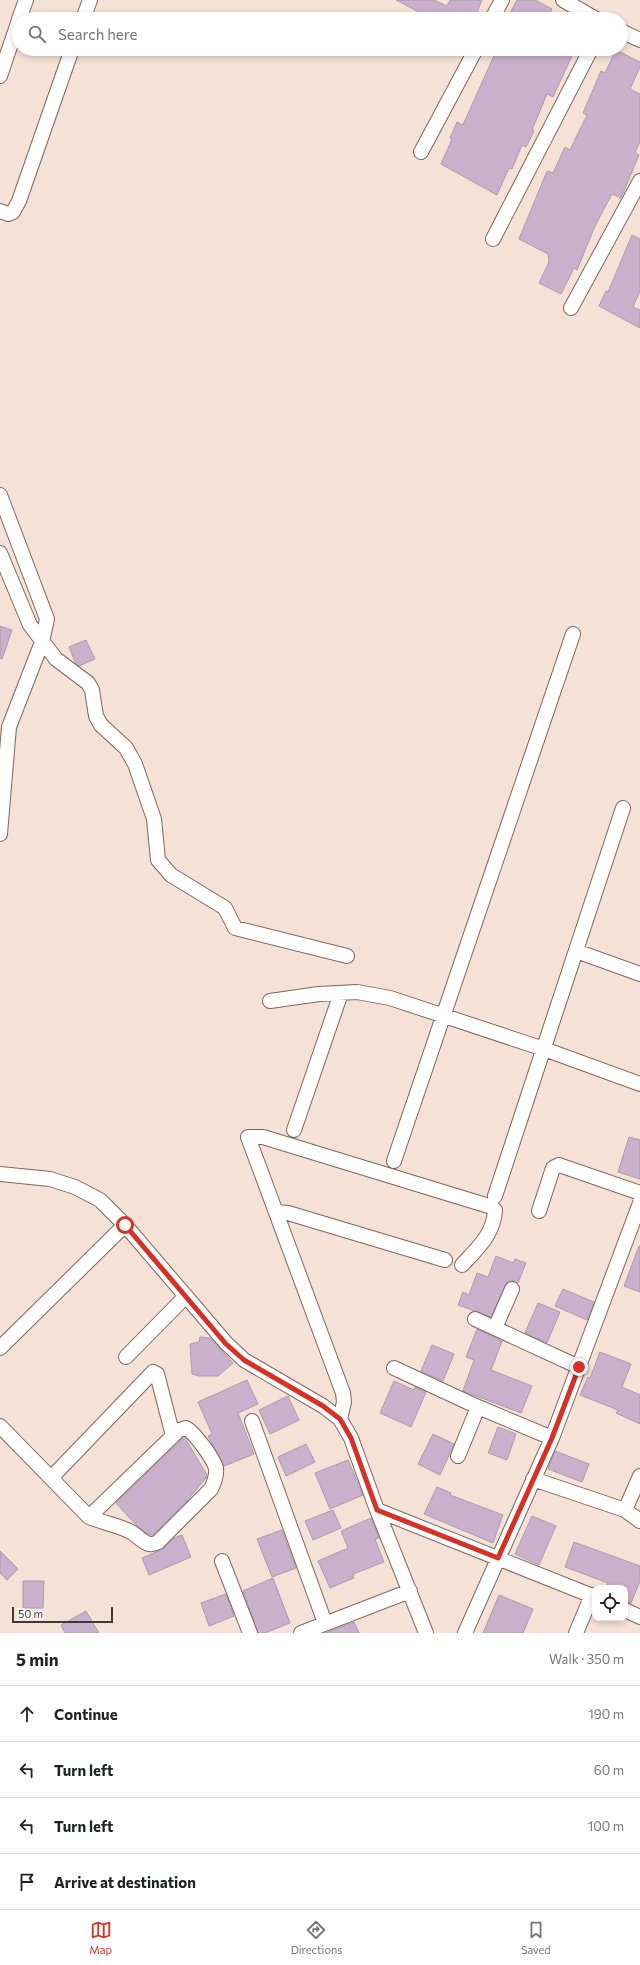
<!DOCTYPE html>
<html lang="en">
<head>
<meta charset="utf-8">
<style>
	:root { --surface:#fff; --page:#f6f6f6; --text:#202124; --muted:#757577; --line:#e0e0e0; --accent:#d93025 }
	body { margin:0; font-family:Commissioner,sans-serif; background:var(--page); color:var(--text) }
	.controls { position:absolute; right:12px; bottom:12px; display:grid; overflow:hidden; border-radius:8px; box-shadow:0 2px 6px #0003 }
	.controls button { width:36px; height:36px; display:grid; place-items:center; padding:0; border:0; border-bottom:1px solid var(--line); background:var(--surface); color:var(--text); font:20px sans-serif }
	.scale { position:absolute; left:12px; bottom:10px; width:101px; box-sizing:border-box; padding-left:4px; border:2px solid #413935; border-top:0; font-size:11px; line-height:14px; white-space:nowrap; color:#413935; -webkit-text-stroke:3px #fff; paint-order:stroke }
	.stop { position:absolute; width:12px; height:12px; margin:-9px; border:3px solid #d93025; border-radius:50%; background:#fff }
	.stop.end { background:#d93025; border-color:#fff; box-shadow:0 1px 4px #0008 }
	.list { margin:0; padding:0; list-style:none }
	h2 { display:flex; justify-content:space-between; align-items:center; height:52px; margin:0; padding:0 16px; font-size:17px }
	h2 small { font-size:13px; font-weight:400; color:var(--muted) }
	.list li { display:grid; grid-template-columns:26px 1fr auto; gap:12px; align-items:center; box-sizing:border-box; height:56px; padding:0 16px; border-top:1px solid var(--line) }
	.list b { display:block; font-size:15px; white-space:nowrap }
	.list em { font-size:13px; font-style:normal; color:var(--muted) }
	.icon { flex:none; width:22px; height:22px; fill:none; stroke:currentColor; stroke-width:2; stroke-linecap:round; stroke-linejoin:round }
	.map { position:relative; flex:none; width:640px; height:1633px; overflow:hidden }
	.search { position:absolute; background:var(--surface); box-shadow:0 2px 6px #0003; left:12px; right:12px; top:12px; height:44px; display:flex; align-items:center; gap:10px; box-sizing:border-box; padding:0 14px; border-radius:22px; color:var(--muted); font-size:15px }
	.sheet { height:276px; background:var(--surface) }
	nav { display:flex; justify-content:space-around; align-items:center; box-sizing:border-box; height:56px; border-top:1px solid var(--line); background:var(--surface); font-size:11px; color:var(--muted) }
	nav a { display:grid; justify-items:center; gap:2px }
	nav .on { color:var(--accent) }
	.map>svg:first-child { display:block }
	.building { fill:#cbb0cd; stroke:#aa9cab }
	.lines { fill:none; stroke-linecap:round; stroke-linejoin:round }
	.street-casing { stroke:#7a685f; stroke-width:16 }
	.street { stroke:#fff; stroke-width:14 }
	.route { stroke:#d93025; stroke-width:5 }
</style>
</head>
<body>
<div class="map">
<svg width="640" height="1633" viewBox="0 0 640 1633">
	<rect width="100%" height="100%" fill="#f5e1d6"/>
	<path class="building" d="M 396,0 L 434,0 L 447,6 L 450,0 L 482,0 L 474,19 L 432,19 Z
		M 517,0 L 535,0 L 552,9 L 547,19 L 522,19 L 510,13 Z
		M 497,49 L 559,49 L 572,56 L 553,97 L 547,94 L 532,130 L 534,131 L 526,147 L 522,145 L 512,169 L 509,168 L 497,195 L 441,164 L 452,139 L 450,138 L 457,122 L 463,125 Z
		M 616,50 L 640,62 L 640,67 L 630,89 L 640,94 L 640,142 L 635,152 L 639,155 L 621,198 L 612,194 L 595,226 L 577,270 L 574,268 L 561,294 L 539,283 L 549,262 L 548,254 L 519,239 L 547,171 L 553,173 L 565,147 L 570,150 L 587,115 L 583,113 L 601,71 L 605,73 Z
		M 632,235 L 640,239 L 640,291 L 633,307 L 640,310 L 640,328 L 599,306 L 606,291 L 608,292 Z
		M 0,626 L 12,630 L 2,659 L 0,658 Z
		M 86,640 L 95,659 L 79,666 L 76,664 L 69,647 Z
		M 629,1137 L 640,1140 L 640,1179 L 618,1172 Z
		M 639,1246 L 640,1246 L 640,1292 L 624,1286 Z
		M 496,1256 L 513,1263 L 515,1259 L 526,1263 L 518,1283 L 511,1280 L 507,1282 L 491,1317 L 458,1305 L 463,1292 L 469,1295 L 477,1273 L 488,1277 Z
		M 563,1289 L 594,1302 L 587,1320 L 555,1306 Z
		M 538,1303 L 560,1312 L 547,1343 L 525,1333 Z
		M 477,1329 L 502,1341 L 491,1370 L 532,1386 L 521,1413 L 463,1391 L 474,1360 L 466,1357 Z
		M 200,1337 L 210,1338 L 233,1363 L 218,1376 L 199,1376 L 192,1374 L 190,1344 L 199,1342 Z
		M 432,1345 L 454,1354 L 443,1381 L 421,1371 Z
		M 600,1352 L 631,1364 L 622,1387 L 640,1395 L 640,1424 L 616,1413 L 618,1410 L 580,1395 L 588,1377 L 590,1378 Z
		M 247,1380 L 258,1404 L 238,1413 L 254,1454 L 224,1466 L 210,1440 L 208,1436 L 212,1434 L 198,1402 Z
		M 394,1381 L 414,1390 L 415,1387 L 426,1392 L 411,1427 L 380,1413 Z
		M 288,1396 L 299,1420 L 270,1434 L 259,1410 Z
		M 498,1427 L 516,1434 L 507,1460 L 488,1453 Z
		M 433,1434 L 454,1444 L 440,1475 L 418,1464 Z
		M 185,1438 L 207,1475 L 206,1478 L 186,1502 L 153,1535 L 150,1535 L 137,1526 L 116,1503 L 182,1439 Z
		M 306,1444 L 315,1462 L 286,1476 L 278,1457 Z
		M 555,1451 L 589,1464 L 582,1482 L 548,1469 Z
		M 348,1460 L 363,1495 L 330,1509 L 315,1473 Z
		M 437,1487 L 451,1493 L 450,1495 L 503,1515 L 493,1543 L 424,1514 Z
		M 333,1510 L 341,1528 L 313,1540 L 305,1521 Z
		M 532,1516 L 556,1526 L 539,1565 L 515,1554 Z
		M 371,1518 L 379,1538 L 375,1539 L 384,1562 L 353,1574 L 354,1578 L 330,1588 L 318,1561 L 348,1548 L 341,1531 Z
		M 282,1530 L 296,1568 L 272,1577 L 257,1539 Z
		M 182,1535 L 191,1557 L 149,1575 L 142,1558 L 163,1549 L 174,1538 Z
		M 574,1542 L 640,1566 L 640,1581 L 631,1603 L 625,1602 L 625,1588 L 606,1588 L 608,1583 L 565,1567 Z
		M 0,1551 L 18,1569 L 7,1580 L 0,1573 Z
		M 273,1578 L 290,1623 L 265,1633 L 258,1633 L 243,1591 Z
		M 23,1581 L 44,1581 L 43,1608 L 23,1608 Z
		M 226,1594 L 234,1616 L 209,1626 L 201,1603 Z
		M 499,1595 L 533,1609 L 523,1633 L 483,1633 Z
		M 86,1611 L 99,1633 L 65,1633 L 61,1625 Z
		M 354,1622 L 359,1633 L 325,1633 Z"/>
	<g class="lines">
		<g class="street-casing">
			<path id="street" d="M 563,0 L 596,19
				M 19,19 L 26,0
				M 83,19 L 90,0
				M 492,19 L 502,0
				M 621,31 L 640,40
				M 0,76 L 19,20
				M 421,152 L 476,49
				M 0,211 L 8,214 L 13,212 L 19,201 L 72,49
				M 493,239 L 591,49
				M 571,308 L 640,181
				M 0,495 L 47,619 L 42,642 L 9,727 L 0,834
				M 0,553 L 30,625 L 56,659 L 88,683 L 92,690 L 96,716 L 101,725 L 126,748 L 135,764 L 154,819 L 158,860 L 171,875 L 225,908 L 235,928 L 347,956
				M 576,951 L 640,974
				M 270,1001 L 319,994 L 357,992 L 390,998 L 544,1049 L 640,1084
				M 294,1130 L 341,993
				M 394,1161 L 573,634
				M 0,1174 L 50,1179 L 75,1187 L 100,1200 L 125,1225 L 226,1343 L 244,1360 L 323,1406 L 340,1419 L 351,1438 L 377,1510 L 426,1633
				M 495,1196 L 623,808
				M 539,1211 L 553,1168 L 559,1165 L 640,1193
				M 277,1212 L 288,1213 L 445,1260
				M 475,1319 L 579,1367
				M 495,1328 L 512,1289
				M 0,1348 L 125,1225
				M 126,1357 L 186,1296
				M 394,1368 L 478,1407 L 552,1438
				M 340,1419 L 344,1402 L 343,1393 L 248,1137 L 263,1137 L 492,1207 L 495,1210 C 494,1234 477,1249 462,1265
				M 252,1421 L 325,1623
				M 0,1426 L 89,1517 C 103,1523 118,1525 131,1532 C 140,1537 147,1549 158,1542 L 211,1489 C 214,1483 217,1476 216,1468 C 213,1458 195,1433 186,1428 L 179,1430 L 89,1517
				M 458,1456 L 478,1407
				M 51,1478 L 153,1372 L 157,1374 L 173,1436
				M 533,1479 L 625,1510 L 640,1521
				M 377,1510 L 595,1597
				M 625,1510 L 640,1476
				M 222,1561 L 250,1633
				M 625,1610 L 640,1617
				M 301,1633 L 410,1591
				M 465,1633 L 552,1438 L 640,1203
				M 576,1633 L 592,1595"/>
		</g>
		<use href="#street" class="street"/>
	</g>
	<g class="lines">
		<path class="route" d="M 125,1225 L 226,1344 L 244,1360 L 323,1406 L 340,1419 L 351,1438 L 377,1510 L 498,1558 L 552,1438 L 579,1367"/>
	</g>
</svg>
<div class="controls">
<button><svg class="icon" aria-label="locate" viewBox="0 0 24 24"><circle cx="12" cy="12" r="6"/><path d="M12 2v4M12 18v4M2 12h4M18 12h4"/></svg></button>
</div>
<div class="scale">50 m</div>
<div class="stop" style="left:125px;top:1225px"></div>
<div class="stop end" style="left:579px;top:1367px"></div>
<div class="search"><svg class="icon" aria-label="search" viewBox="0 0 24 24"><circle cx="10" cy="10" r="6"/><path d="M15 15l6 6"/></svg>Search here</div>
</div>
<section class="sheet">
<h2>5 min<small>Walk · 350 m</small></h2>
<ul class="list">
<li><svg class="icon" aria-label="ahead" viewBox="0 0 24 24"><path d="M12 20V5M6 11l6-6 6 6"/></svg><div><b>Continue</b></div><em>190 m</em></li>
<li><svg class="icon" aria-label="left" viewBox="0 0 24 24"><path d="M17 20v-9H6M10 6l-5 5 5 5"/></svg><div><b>Turn left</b></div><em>60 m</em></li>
<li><svg class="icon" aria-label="left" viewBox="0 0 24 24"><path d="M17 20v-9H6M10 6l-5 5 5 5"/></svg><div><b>Turn left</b></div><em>100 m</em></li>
<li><svg class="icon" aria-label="arrive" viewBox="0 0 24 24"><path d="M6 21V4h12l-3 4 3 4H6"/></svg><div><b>Arrive at destination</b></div></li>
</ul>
</section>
<nav>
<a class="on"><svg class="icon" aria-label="map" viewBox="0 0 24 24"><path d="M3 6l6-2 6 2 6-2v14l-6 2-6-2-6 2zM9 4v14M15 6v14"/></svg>Map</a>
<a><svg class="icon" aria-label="directions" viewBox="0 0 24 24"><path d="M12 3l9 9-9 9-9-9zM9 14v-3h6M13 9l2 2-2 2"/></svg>Directions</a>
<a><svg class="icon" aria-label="saved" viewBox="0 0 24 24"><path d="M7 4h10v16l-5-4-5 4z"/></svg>Saved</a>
</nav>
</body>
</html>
